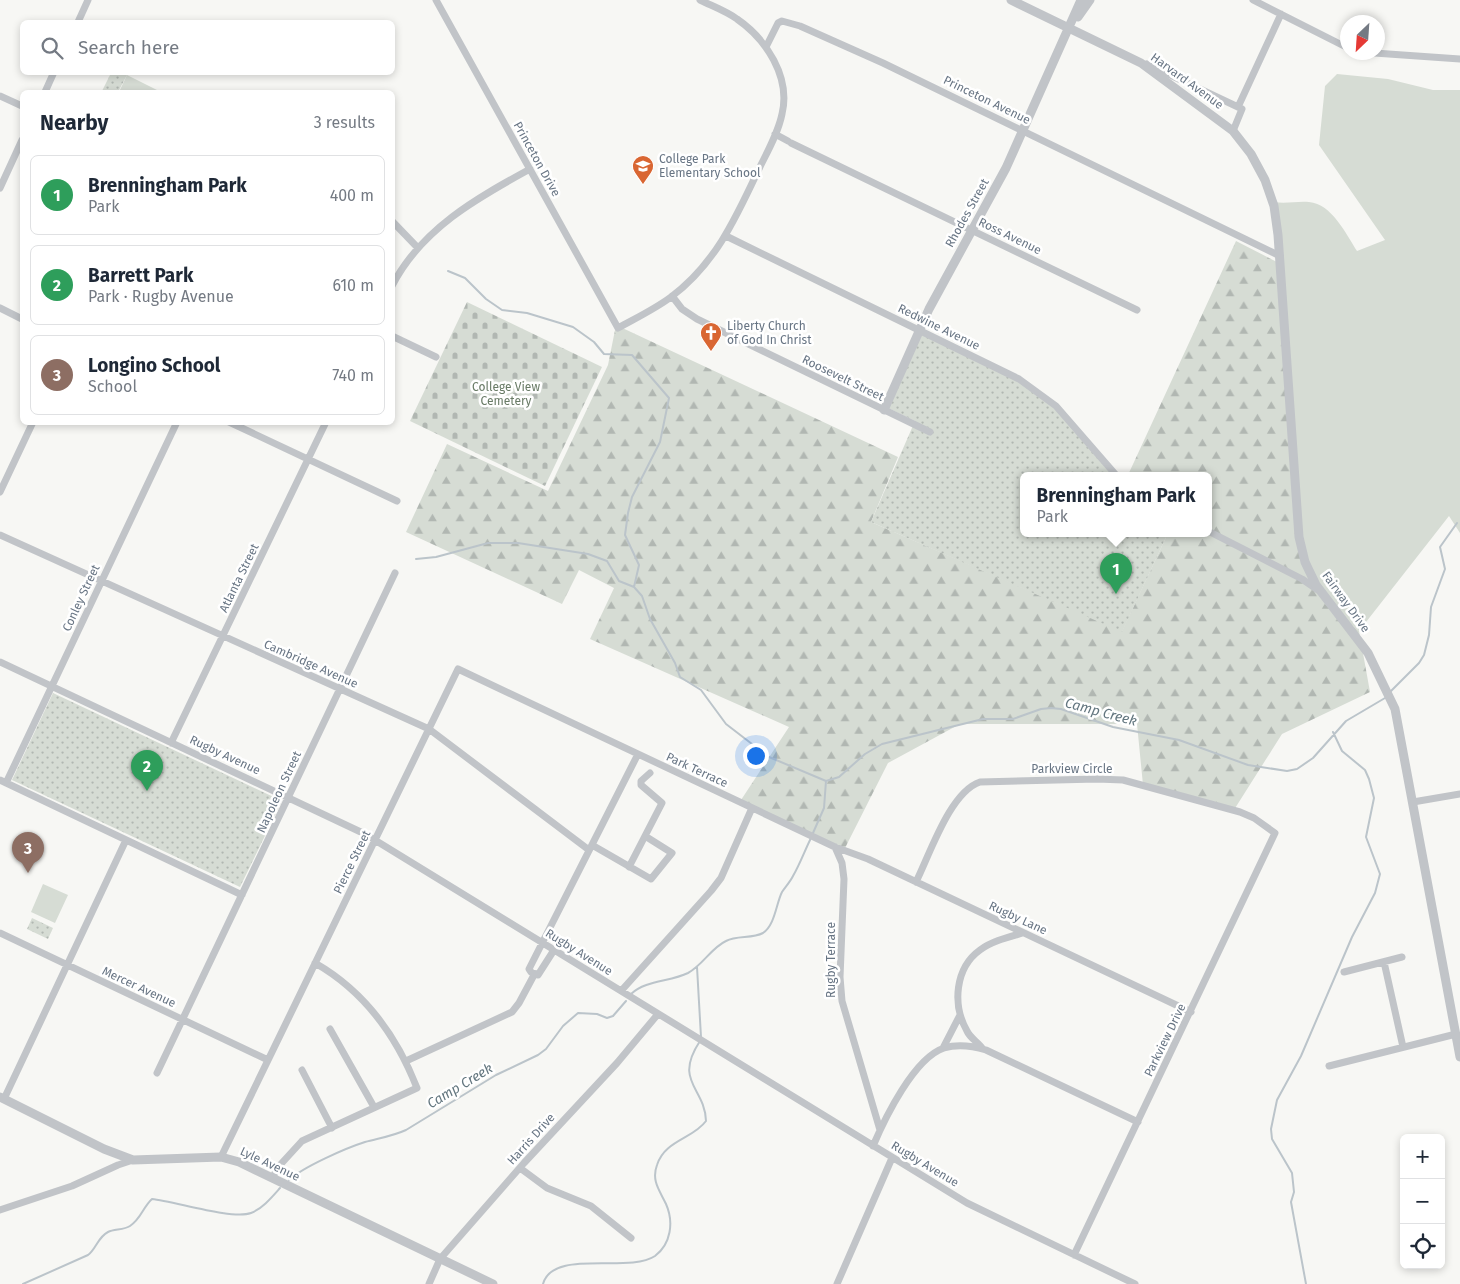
<!DOCTYPE html>
<html lang="en">
<head>
<meta charset="utf-8">
<style>
	:root { --surface:#fff; --page:#f2f2f3; --text:#1f2937; --muted:#747a83; --line:#e0e1e3; --accent:#1a73e8 }
	body { margin:0; font-family:"Fira Sans",sans-serif; background:var(--page); color:var(--text) }
	.controls { position:absolute; right:15px; bottom:15px; display:grid; overflow:hidden; border-radius:8px; box-shadow:0 2px 8px #0003 }
	.controls button { width:45px; height:45px; display:grid; place-items:center; padding:0; border:0; border-bottom:1px solid var(--line); background:var(--surface); color:var(--text); font:25px sans-serif }
	.compass { position:absolute; left:1340px; top:15px; width:45px; height:45px; border-radius:50%; background:var(--surface); box-shadow:0 2px 8px #0003; rotate:205deg }
	.you { position:absolute; left:755px; top:755px; width:18px; height:18px; margin:-12px; border:4px solid #fff; border-radius:50%; background:#1a73e8; box-shadow:0 0 0 8px #1a73e833 }
	.badge { display:grid; place-items:center; width:32px; height:32px; border-radius:50%; background:var(--accent); color:#fff; font-size:16px; font-weight:700 }
	.pin { position:absolute; translate:-50% -41px; filter:drop-shadow(0 1px 2px #0008) }
	.pin::after { content:''; position:absolute; top:26px; width:18px; height:15px; background:inherit; clip-path:polygon(0 0,100% 0,50% 100%) }
	.popup { position:absolute; left:1020px; top:472px; width:192px; height:65px; box-sizing:border-box; display:grid; place-content:center; border-radius:8px; background:var(--surface); filter:drop-shadow(0 1px 4px #0005); font-size:16px; white-space:nowrap; color:var(--muted) }
	.popup b { font-size:19px; color:var(--text) }
	.popup::after { content:''; position:absolute; left:50%; top:100%; margin-left:-10px; border:10px solid transparent; border-top-color:var(--surface) }
	.list { margin:0; padding:0; list-style:none }
	h2 { display:flex; justify-content:space-between; align-items:center; height:65px; margin:0; padding:0 20px; font-size:21px }
	h2 small { font-size:16px; font-weight:400; color:var(--muted) }
	.list li { display:grid; grid-template-columns:32px 1fr auto; gap:15px; align-items:center; box-sizing:border-box; height:80px; margin:0 10px 10px; padding:0 10px; border:1px solid var(--line); border-radius:8px }
	.list b { display:block; font-size:19px; white-space:nowrap }
	.list p { margin:0; font-size:16px; white-space:nowrap; color:var(--muted) }
	.list em { font-size:16px; font-style:normal; color:var(--muted) }
	.icon { flex:none; width:28px; height:28px; fill:none; stroke:currentColor; stroke-width:2; stroke-linecap:round; stroke-linejoin:round }
	.map { position:relative; flex:none; width:1460px; height:1284px; overflow:hidden }
	.search { position:absolute; background:var(--surface); box-shadow:0 2px 8px #0003; left:20px; top:20px; width:375px; height:55px; display:flex; align-items:center; gap:12px; box-sizing:border-box; padding:0 18px; border-radius:8px; color:var(--muted); font-size:19px }
	.panel { position:absolute; background:var(--surface); box-shadow:0 2px 8px #0003; left:20px; top:90px; width:375px; height:335px; border-radius:8px }
	.map>svg:first-child { display:block }
	.grass { fill:#d6dcd4 }
	.forest { fill:url(#forest-firs) }
	.cemetery { fill:url(#cemetery-stones) }
	.park { fill:url(#park-dots) }
	.lines { fill:none; stroke-linecap:round; stroke-linejoin:round }
	.stream { stroke:#bbc4ca; stroke-width:2 }
	.minor { stroke:#c1c4c8; stroke-width:7 }
	.tertiary { stroke:#c1c4c8; stroke-width:9 }
	.labels { text-anchor:middle; dominant-baseline:central; stroke-width:5; stroke-linejoin:round; paint-order:stroke }
	.street-label { font-size:12px; fill:#687584; stroke:#fff }
	.poi-label { font-size:12px; fill:#687584; stroke:#fff; text-anchor:start }
	.park-label { font-size:12px; fill:#697b66; stroke:#fff }
	.water-label { font-size:14px; font-style:italic; fill:#63767f; stroke:#fff }
</style>
</head>
<body>
<div class="map">
<svg width="1460" height="1284" viewBox="0 0 1460 1284">
	<defs>
		<pattern id="forest-firs" width="22" height="20" patternUnits="userSpaceOnUse" patternTransform="scale(1.25)"><rect width="22" height="20" fill="#d6dcd4"/><path d="M5 1l3.5 6h-7zM16 11l3.5 6h-7z" fill="#b1b7b2"/></pattern>
		<pattern id="cemetery-stones" width="16" height="16" patternUnits="userSpaceOnUse" patternTransform="scale(1.25)"><rect width="16" height="16" fill="#d6dcd4"/><path d="M2 7V4a2 2 0 0 1 4 0v3zM10 15v-3a2 2 0 0 1 4 0v3z" fill="#b1b7b2"/></pattern>
		<pattern id="park-dots" width="8" height="8" patternUnits="userSpaceOnUse" patternTransform="scale(1.25)"><rect width="8" height="8" fill="#d6dcd4"/><path d="M2 2h.1M6 6h.1" fill="none" stroke="#b1b7b2" stroke-width="1.8" stroke-linecap="round"/></pattern>
	</defs>
	<rect width="100%" height="100%" fill="#f7f7f4"/>
	<path class="grass" d="M 1337,74 L 1388,79 L 1433,90 L 1460,90 L 1460,533 L 1449,516 L 1359,631 L 1326,605 L 1295,534 L 1274,202 C 1286,204 1297,201 1309,202 C 1332,204 1346,234 1357,251 L 1385,240 L 1319,145 L 1325,86 Z
		M 127,75 L 157,90 L 156,92 L 119,92 Z
		M 43,884 L 68,895 L 55,923 L 31,912 Z"/>
	<path class="forest" d="M 1236,241 L 1277,262 L 1295,534 L 1326,605 L 1359,631 L 1370,692 L 1282,734 L 1232,813 L 1143,785 L 1137,724 L 960,724 L 888,763 L 843,852 L 741,800 L 789,727 L 590,639 L 614,588 L 579,570 L 562,604 L 406,532 L 447,444 L 548,491 L 608,365 L 616,325 L 898,457 L 871,522 L 1122,631 L 1168,533 L 1208,533 L 1208,475 L 1128,475 Z"/>
	<path class="cemetery" d="M 467,302 L 602,367 L 545,486 L 410,421 Z"/>
	<path class="park" d="M 111,73 L 127,75 L 118,92 L 102,91 Z
		M 922,330 L 1018,381 L 1052,406 L 1118,475 L 1024,475 L 1024,533 L 1168,533 L 1122,632 L 871,522 L 915,421 L 886,407 Z
		M 53,693 L 282,801 L 240,887 L 12,780 Z
		M 32,918 L 53,928 L 48,939 L 27,929 Z"/>
	<g class="lines">
		<path class="stream" d="M 448,271 L 465,278 L 486,299 L 502,310 L 527,313 L 573,327 L 594,342 L 604,354 L 632,355 L 669,398 L 660,442 L 632,497 L 628,513 L 625,535 L 639,565 L 634,587
			M 416,559 L 436,557 L 488,543 L 518,543 L 588,554 L 607,561 L 619,581 L 634,587 L 642,596 L 650,619 L 675,663 L 680,677 L 701,690 L 726,724 L 769,757 L 826,781
			M 1390,692 L 1419,663 L 1424,655 L 1429,635 L 1431,607 L 1445,569 L 1440,547 L 1457,523
			M 826,781 L 839,777 L 865,754 L 882,744 L 983,719 L 1013,719 L 1041,709 L 1051,708 L 1061,709 L 1113,727 L 1179,740 L 1248,765 L 1287,771 L 1297,769 L 1313,758 L 1346,721 L 1385,698
			M 813,833 L 824,808 L 826,781
			M 697,967 L 701,1037
			M 631,994 C 646,980 670,982 688,973 C 703,965 711,948 726,941 C 737,935 752,939 763,933 C 775,925 776,904 782,892 C 786,886 790,882 793,876 C 800,864 805,850 811,838
			M 289,1180 C 303,1167 346,1148 365,1142 C 380,1138 393,1136 406,1130 L 496,1075 L 538,1055 L 546,1049 L 563,1026 L 578,1013 L 597,1014 L 607,1018 L 613,1016 L 626,1001
			M 23,1284 L 88,1255 C 96,1249 98,1237 108,1232 C 114,1229 124,1230 130,1226 C 141,1219 143,1207 152,1199 C 174,1201 232,1220 251,1213 C 262,1209 272,1197 280,1188
			M 543,1284 C 553,1248 628,1274 655,1256 C 671,1244 674,1222 666,1204 C 660,1191 651,1181 657,1165 C 665,1140 693,1139 706,1121 C 705,1087 673,1082 700,1041
			M 1306,1284 L 1291,1202 L 1294,1192 L 1292,1173 L 1272,1139 L 1271,1129 L 1277,1100 L 1301,1056 L 1352,937 L 1375,893 L 1380,874 L 1366,837 L 1374,798 L 1369,779 L 1365,770 L 1342,751 L 1333,732"/>
		<path class="minor" d="M 436,0 L 618,328 C 636,318 655,309 671,297 C 714,265 735,220 757,173 C 766,154 778,134 782,114 C 791,77 766,39 737,19 C 726,11 712,6 700,0
			M 1253,0 L 1348,48
			M 78,22 L 88,0
			M 766,47 L 778,23 L 782,21 L 800,26 L 883,63 L 1280,256
			M 1360,52 L 1460,59
			M 1147,64 L 1238,107
			M 45,92 L 54,72
			M 0,96 L 22,106
			M 1233,131 L 1242,109 L 1238,107 L 1281,14
			M 775,134 L 788,141
			M 791,143 L 1137,310
			M 0,188 L 22,140
			M 392,221 L 418,248
			M 726,236 L 1019,379 L 1056,406 L 1116,475
			M 392,286 C 421,229 477,198 530,169
			M 672,296 L 682,309 L 697,319 L 930,432
			M 0,308 L 22,319
			M 392,336 L 436,357
			M 229,422 L 397,501
			M 0,492 L 33,422
			M 1208,531 L 1302,579 L 1318,590
			M 0,535 L 429,729 L 589,850
			M 0,662 L 365,834 L 967,1203 L 1135,1284
			M 171,743 L 326,422
			M 0,780 L 242,895
			M 6,783 L 177,422
			M 1413,802 L 1460,794
			M 592,845 L 651,879 L 672,853 L 645,836
			M 835,847 L 842,863 L 844,879 L 840,977 L 842,1001 L 880,1130
			M 629,867 L 662,803 L 641,785 L 641,781 L 650,773
			M 916,882 C 930,854 950,792 980,782 L 1097,779 L 1123,780 L 1240,812 L 1254,818 L 1275,833 L 1074,1255
			M 0,933 L 268,1060
			M 554,950 L 538,975 L 531,972 L 529,969 L 638,754
			M 1384,962 L 1403,1047
			M 1344,972 L 1402,957
			M 621,991 L 711,891 L 721,878 L 752,808
			M 330,1029 L 374,1107
			M 943,1048 L 960,1015
			M 982,1048 C 978,1042 970,1038 967,1031 C 952,1005 955,968 980,950 C 992,941 1009,937 1023,933
			M 406,1061 L 512,1012 L 519,1003 L 534,975
			M 1329,1066 L 1456,1034
			M 302,1070 L 332,1128
			M 157,1073 L 395,573
			M 4,1099 L 126,840
			M 873,1146 C 885,1118 914,1058 944,1048 C 957,1044 973,1046 986,1050 L 1138,1122
			M 221,1157 L 458,669 L 835,847 L 868,859 L 1191,1012
			M 520,1168 L 547,1188 L 591,1206 L 631,1238
			M 272,1178 L 280,1165 L 302,1141 L 417,1088 C 397,1037 364,991 315,963
			M 0,1210 L 72,1186 L 118,1165 L 133,1160
			M 429,1284 L 440,1259 L 524,1163 L 617,1063 L 658,1014
			M 837,1284 L 892,1158"/>
		<path class="tertiary" d="M 1011,0 L 1141,63 L 1233,131 L 1251,154 L 1265,180 L 1274,206 L 1278,235 L 1299,537 L 1305,562 L 1316,585 L 1368,653 L 1395,709 L 1460,1057
			M 1078,17 L 1090,0
			M 884,410 L 929,309 L 1006,168 L 1081,0
			M 0,1097 L 104,1149 L 133,1160 L 221,1157 L 239,1162 L 493,1284"/>
	</g>
	<defs>
		<g id="school-pin" transform="scale(1.125)"><path d="M0 17L-7.5 6A9.5 9.5 0 1 1 7.5 6Z" fill="#d96632" stroke="#fff"/><path d="M0-5L7-2L0 1L-7-2ZM-4 1L0 2.5L4 1V4Q0 6-4 4Z" fill="#fff"/></g>
		<g id="church-pin" transform="scale(1.125)"><path d="M0 17L-7.5 6A9.5 9.5 0 1 1 7.5 6Z" fill="#d96632" stroke="#fff"/><path d="M-1.2-6h2.4v3.5h3.3v2.4h-3.3V6h-2.4V-.1h-3.3v-2.4h3.3Z" fill="#fff"/></g>
	</defs>
	<g fill-rule="evenodd">
		<use href="#school-pin" x="643" y="166"/>
		<use href="#church-pin" x="711" y="333"/>
	</g>
	<g class="labels">
		<g class="street-label">
			<text transform="translate(1187 81) rotate(36)">Harvard Avenue</text>
			<text transform="translate(987 100) rotate(26)">Princeton Avenue</text>
			<text transform="translate(537 159) rotate(61)">Princeton Drive</text>
			<text transform="translate(967 213) rotate(-61)">Rhodes Street</text>
			<text transform="translate(1010 236) rotate(26)">Ross Avenue</text>
			<text transform="translate(939 327) rotate(26)">Redwine Avenue</text>
			<text transform="translate(843 378) rotate(26)">Roosevelt Street</text>
			<text transform="translate(239 578) rotate(-64)">Atlanta Street</text>
			<text transform="translate(81 598) rotate(-65)">Conley Street</text>
			<text transform="translate(1346 602) rotate(54)">Fairway Drive</text>
			<text transform="translate(311 664) rotate(24)">Cambridge Avenue</text>
			<text transform="translate(225 755) rotate(25)">Rugby Avenue</text>
			<text x="1072" y="769">Parkview Circle</text>
			<text transform="translate(697 770) rotate(25)">Park Terrace</text>
			<text transform="translate(279 792) rotate(-65)">Napoleon Street</text>
			<text transform="translate(352 862) rotate(-64)">Pierce Street</text>
			<text transform="translate(1018 918) rotate(25)">Rugby Lane</text>
			<text transform="translate(579 952) rotate(32)">Rugby Avenue</text>
			<text transform="translate(831 960) rotate(-90)">Rugby Terrace</text>
			<text transform="translate(139 987) rotate(25)">Mercer Avenue</text>
			<text transform="translate(1165 1040) rotate(-64)">Parkview Drive</text>
			<text transform="translate(531 1139) rotate(-48)">Harris Drive</text>
			<text transform="translate(270 1164) rotate(25)">Lyle Avenue</text>
			<text transform="translate(925 1164) rotate(31)">Rugby Avenue</text>
		</g>
		<g class="poi-label">
			<text x="659" y="159">College Park<tspan x="659" dy="14">Elementary School</tspan></text>
			<text x="727" y="326">Liberty Church<tspan x="727" dy="14">of God In Christ</tspan></text>
		</g>
		<g class="park-label">
			<text x="506" y="387">College View<tspan x="506" dy="14">Cemetery</tspan></text>
		</g>
		<g class="water-label">
			<text transform="translate(1101 712) rotate(15)">Camp Creek</text>
			<text transform="translate(460 1086) rotate(-31)">Camp Creek</text>
		</g>
	</g>
</svg>
<div class="controls">
<button>+</button>
<button>−</button>
<button><svg class="icon" aria-label="locate" viewBox="0 0 24 24"><circle cx="12" cy="12" r="6"/><path d="M12 2v4M12 18v4M2 12h4M18 12h4"/></svg></button>
</div>
<svg class="compass" viewBox="-18 -18 36 36"><path d="M0-13l5 13h-10z" fill="#e53935"/><path d="M0 13l5-13h-10z" fill="#747a83"/></svg>
<div class="you"></div>
<div class="pin badge" style="left:1116px;top:594px;background:#2e9e5b">1</div>
<div class="popup"><b>Brenningham Park</b>Park</div>
<div class="pin badge" style="left:147px;top:791px;background:#2e9e5b">2</div>
<div class="pin badge" style="left:28px;top:873px;background:#8d6e63">3</div>
<div class="search"><svg class="icon" aria-label="search" viewBox="0 0 24 24"><circle cx="10" cy="10" r="6"/><path d="M15 15l6 6"/></svg>Search here</div>
<section class="panel">
<h2>Nearby<small>3 results</small></h2>
<ul class="list">
<li><span class="badge" style="background:#2e9e5b">1</span><div><b>Brenningham Park</b><p>Park</p></div><em>400 m</em></li>
<li><span class="badge" style="background:#2e9e5b">2</span><div><b>Barrett Park</b><p>Park · Rugby Avenue</p></div><em>610 m</em></li>
<li><span class="badge" style="background:#8d6e63">3</span><div><b>Longino School</b><p>School</p></div><em>740 m</em></li>
</ul>
</section>
</div>
</body>
</html>
